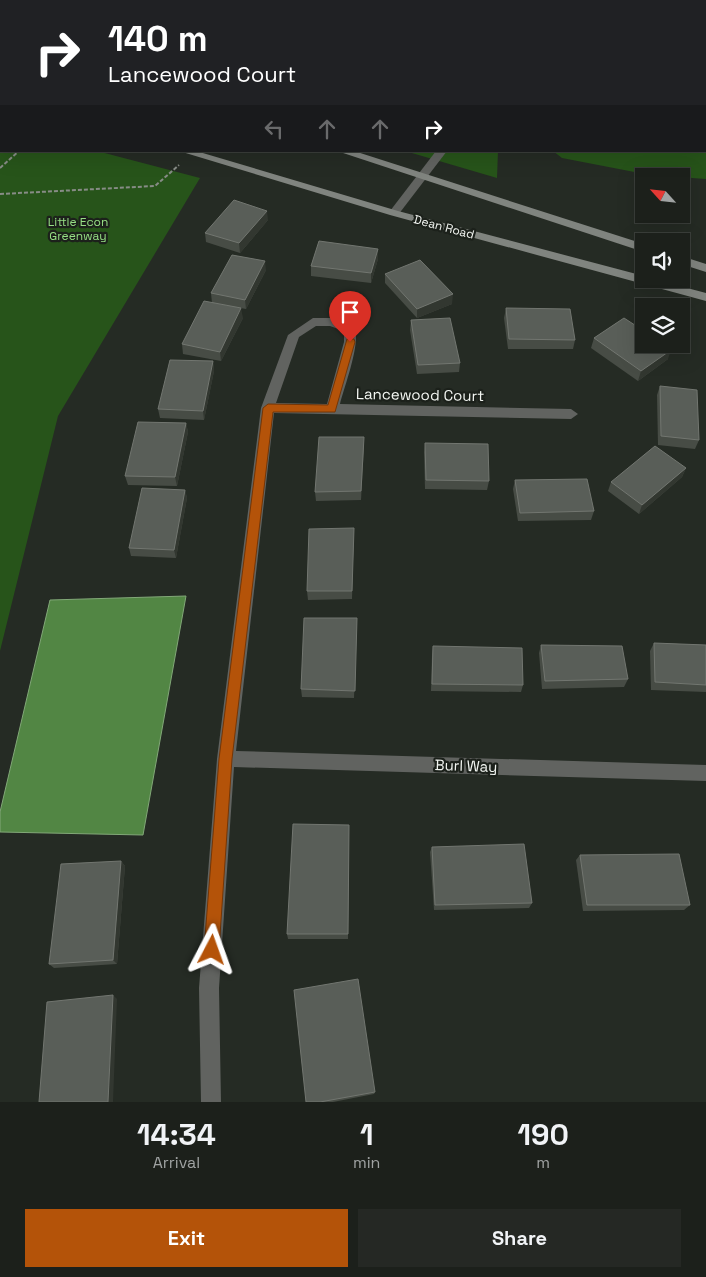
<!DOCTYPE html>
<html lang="en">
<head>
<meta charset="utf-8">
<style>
  body { margin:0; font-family:"Space Grotesk",sans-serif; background:#252824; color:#f1f3f6; height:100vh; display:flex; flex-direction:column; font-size:19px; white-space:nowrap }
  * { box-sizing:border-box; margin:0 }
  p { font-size:16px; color:#a0a3a3 }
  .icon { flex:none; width:28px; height:28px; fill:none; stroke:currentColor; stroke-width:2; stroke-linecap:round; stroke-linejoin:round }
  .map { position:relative; height:1102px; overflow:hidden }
  .side { display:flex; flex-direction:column; background:#1c201b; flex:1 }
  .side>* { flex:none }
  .top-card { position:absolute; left:0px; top:0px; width:706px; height:152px; box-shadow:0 5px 20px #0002,0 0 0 1px #3a3e3a; background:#202124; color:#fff; overflow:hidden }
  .needle { width:32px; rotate:297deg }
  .buttons { position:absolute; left:635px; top:168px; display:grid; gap:10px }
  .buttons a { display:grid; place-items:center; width:55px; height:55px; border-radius:0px; background:#1c201b; box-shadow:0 5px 20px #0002,0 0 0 1px #3a3e3a; font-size:25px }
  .pin { position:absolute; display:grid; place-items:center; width:42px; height:42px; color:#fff; margin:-51px -21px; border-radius:50% 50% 50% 0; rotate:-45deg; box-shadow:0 0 5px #0007 }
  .pin .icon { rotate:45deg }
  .me { position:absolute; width:55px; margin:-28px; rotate:4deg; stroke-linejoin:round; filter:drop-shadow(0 0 4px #0008) }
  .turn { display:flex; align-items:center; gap:18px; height:105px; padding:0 25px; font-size:22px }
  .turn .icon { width:65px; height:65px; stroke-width:2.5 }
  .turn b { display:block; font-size:35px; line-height:42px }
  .lanes { display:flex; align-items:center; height:48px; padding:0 25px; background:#0003; justify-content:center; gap:25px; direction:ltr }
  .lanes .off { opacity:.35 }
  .eta { display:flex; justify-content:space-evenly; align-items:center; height:85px; text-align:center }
  .eta b { font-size:30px; font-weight:600; line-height:35px }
  .cta { display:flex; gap:10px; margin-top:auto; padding:10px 25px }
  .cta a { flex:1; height:58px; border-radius:0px; background:#b45309; color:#fff; font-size:20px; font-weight:600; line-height:58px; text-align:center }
  .cta a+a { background:#252824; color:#f1f3f6 }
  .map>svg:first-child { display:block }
  .green { fill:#27541a }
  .water { fill:#528644; stroke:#82a878 }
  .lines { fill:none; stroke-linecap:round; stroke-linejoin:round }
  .path { stroke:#878c86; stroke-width:2; stroke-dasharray:4 2; stroke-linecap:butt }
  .lane { stroke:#616360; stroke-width:12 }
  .street { fill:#616360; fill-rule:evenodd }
  .secondary { fill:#80847f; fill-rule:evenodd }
  .wall { fill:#474c45 }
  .shaded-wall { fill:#323730 }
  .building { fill:#595e58; stroke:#727670 }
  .route { fill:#b45309; stroke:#753606 }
  .labels { text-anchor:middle; stroke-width:4.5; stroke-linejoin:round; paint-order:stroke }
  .far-park-label { font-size:12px; fill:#96de84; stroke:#1c211b }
  .far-street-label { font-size:12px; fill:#f3f6f2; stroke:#1c211b }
  .street-label { font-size:15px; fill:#f3f6f2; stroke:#1c211b }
</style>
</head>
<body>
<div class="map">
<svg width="706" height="1102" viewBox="0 0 706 1102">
  <rect width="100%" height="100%" fill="#252b24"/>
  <!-- green -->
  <g class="green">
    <path d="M0,0H499L1,1V27Z"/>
    <path d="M538,0H706V179L650,175L562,158L553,151H705V1H537Z"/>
    <path d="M0,126L1,151H97L200,178L58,416L0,651Z"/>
    <path d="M405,151H498L497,178Z"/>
  </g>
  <!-- water -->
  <path class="water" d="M186,596L143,835L0,832V812L50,600Z"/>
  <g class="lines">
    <!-- path -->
    <g class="path">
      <path d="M398,0L403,1"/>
      <path d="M363,1L367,0"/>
      <path d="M0,168L19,151"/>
      <path d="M0,194L155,186L179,165"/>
    </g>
    <!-- lane -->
    <path class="lane" d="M296,1L298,0"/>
    <!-- street -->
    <g class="street">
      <path d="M435,0H446L447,1H436Z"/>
      <path d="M436,151H447L398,215H390V211Z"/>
      <path d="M313,318H331L354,326C362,341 344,387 340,404L571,409L578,414L571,419L274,413L236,751L706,765V781L234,767L219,988L221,1102H201L199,988L217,759L261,408L288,335ZM316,326H330L344,331V342L327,404L276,403L299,337Z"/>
    </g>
    <!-- secondary -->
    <g class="secondary">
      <rect x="0" y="49" width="1" height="6"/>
      <rect x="0" y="92" width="1" height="7"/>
      <path d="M179,151H196L398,211L644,276V279H653L706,293V301L390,215Z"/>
      <path d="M337,151H354L644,244V252Z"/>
      <path d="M681,256L706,264V272L681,264Z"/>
    </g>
  </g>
  <!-- wall -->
  <g class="wall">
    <path d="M268,220L240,253L206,242L205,233Z"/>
    <path d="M378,259L371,283L311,276V266Z"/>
    <path d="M266,270L246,309L212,303L211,293Z"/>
    <path d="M385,274L452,304L417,318L385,283Z"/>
    <path d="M506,308L575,340L573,349H508L504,318Z"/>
    <path d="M243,318L221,361L183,354L182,344Z"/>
    <path d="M411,320L460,363L459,372L417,374L410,330Z"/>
    <path d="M594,338L668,359L638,381L591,348Z"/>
    <path d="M213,361L214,371L204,420L160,418L158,409Z"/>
    <path d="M660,386L699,440L695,449L658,445L657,395Z"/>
    <path d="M186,423L188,432L177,486L128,485L125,476Z"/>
    <path d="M425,443L489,481L487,490L425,489L424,452Z"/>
    <path d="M364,446L361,500L316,501L315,492Z"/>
    <path d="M686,468L682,477L639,514L608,491L611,482Z"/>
    <path d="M515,480L594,511L591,520L518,521L513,489Z"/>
    <path d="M185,490L187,498L176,558L131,556L129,548Z"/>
    <path d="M354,528L352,599L308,600L307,591Z"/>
    <path d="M357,618L354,698L302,697L301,689Z"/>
    <path d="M654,643L706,645V692L651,690L650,651Z"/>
    <path d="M541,645L628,679L624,687L542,689L539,653Z"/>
    <path d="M433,646L523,685L521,692L431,691L432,654Z"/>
    <path d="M349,825L348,939H288L287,934Z"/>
    <path d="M432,847L532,903L529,908L434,910L430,852Z"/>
    <path d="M580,855L690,905L684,910L583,911L576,860Z"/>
    <path d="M121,861L125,866L117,964L54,968L49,964Z"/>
    <path d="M375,1092L374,1094L333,1102H306Z"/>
  </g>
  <!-- shaded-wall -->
  <g class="shaded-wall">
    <path d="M267,211L268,220L240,253L239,243Z"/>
    <path d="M378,249V259L371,283V273Z"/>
    <path d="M265,261L266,270L246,309L245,300Z"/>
    <path d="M453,294L452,304L417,318V309Z"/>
    <path d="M241,308L243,318L221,361L220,352Z"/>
    <path d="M671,350L668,359L638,381L641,371Z"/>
    <path d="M213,361L214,371L204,420L203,411Z"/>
    <path d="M186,423L188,432L177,486L175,477Z"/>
    <path d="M686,468L682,477L639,514L642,505Z"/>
    <path d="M185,490L187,498L176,558L174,550Z"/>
    <path d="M121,861L125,866L117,964L113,960Z"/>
    <path d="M113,995L117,999L113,1102H108Z"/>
  </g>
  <!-- building -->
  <g class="building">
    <path d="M234,200L267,211L239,243L205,233Z"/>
    <path d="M319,241L378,249L371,273L311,266Z"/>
    <path d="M232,255L265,261L245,300L211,293Z"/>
    <path d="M420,260L453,294L417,309L385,274Z"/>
    <path d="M204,301L241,308L220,352L182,344Z"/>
    <path d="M506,308L570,309L575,340L509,339Z"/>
    <path d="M450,318L460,363L418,365L411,320Z"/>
    <path d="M624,318L644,331V344H662L671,350L641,371L594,338Z"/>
    <path d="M170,360L213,361L203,411L158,409Z"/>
    <path d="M660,386L697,390L699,440L661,436Z"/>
    <path d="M138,422L186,423L175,477L125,476Z"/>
    <path d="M319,437H364L361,491L315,492Z"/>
    <path d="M425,443L488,444L489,481L426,480Z"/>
    <path d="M655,446L686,468L642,505L611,482Z"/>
    <path d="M587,479L594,511L520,513L515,480Z"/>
    <path d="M142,488L185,490L174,550L129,548Z"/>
    <path d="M354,528L352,591H307L309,529Z"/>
    <path d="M304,618H357L355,691L301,689Z"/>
    <path d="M654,643L706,645V685L655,682Z"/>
    <path d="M541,645L622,646L628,679L545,681Z"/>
    <path d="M433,646L522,648L523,685L432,684Z"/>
    <path d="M293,824L349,825L348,934H287Z"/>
    <path d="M524,844L532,903L435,905L432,847Z"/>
    <path d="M679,854L690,905H587L580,855Z"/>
    <path d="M121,861L113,960L49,964L61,864Z"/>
    <path d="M358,979L375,1092L320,1102H306L294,990Z"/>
    <path d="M113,995L108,1102H39L47,1002Z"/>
  </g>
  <!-- route -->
  <path class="route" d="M347,339H354L355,342L335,412H273L232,759L219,950L217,955L212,958L206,955L204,950L219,759L263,408L268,404L328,405Z"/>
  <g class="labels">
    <!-- far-park labels -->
    <g class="far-park-label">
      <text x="78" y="226">Little Econ<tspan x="78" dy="14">Greenway</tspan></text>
    </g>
    <!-- far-street labels -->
    <g class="far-street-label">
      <text transform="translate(444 227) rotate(15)" y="4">Dean Road</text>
    </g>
    <!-- street labels -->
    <g class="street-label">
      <text transform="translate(420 395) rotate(1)" y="5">Lancewood Court</text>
      <text transform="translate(466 766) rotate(2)" y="5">Burl Way</text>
    </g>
  </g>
</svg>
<div class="buttons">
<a><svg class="needle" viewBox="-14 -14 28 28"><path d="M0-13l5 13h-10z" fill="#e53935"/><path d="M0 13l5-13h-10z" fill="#a0a3a3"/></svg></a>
<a><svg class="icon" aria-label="sound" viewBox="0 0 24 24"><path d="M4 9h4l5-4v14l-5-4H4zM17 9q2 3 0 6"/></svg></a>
<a><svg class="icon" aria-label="layers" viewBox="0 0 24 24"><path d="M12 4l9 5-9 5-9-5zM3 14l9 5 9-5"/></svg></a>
</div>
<div class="pin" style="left:350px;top:342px;background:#d93025"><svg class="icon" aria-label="arrive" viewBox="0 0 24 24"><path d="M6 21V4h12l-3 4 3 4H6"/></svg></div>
<svg class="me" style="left:212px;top:950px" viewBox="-20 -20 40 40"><path d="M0-17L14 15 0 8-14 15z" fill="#b45309" stroke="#fff" stroke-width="4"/></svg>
<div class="top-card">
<div class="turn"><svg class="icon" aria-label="right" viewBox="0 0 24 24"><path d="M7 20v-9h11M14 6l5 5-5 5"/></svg><div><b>140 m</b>Lancewood Court</div></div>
<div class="lanes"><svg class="icon off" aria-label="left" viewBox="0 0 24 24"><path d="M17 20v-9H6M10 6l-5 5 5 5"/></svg><svg class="icon off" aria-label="ahead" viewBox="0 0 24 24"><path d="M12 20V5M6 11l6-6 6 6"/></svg><svg class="icon off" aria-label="ahead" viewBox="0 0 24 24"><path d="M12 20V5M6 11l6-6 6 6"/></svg><svg class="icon" aria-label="right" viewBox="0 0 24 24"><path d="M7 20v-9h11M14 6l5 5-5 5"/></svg></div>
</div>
</div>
<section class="side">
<div class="eta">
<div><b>14:34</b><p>Arrival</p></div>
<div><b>1</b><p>min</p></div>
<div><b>190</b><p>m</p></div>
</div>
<div class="cta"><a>Exit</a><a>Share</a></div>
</section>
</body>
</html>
